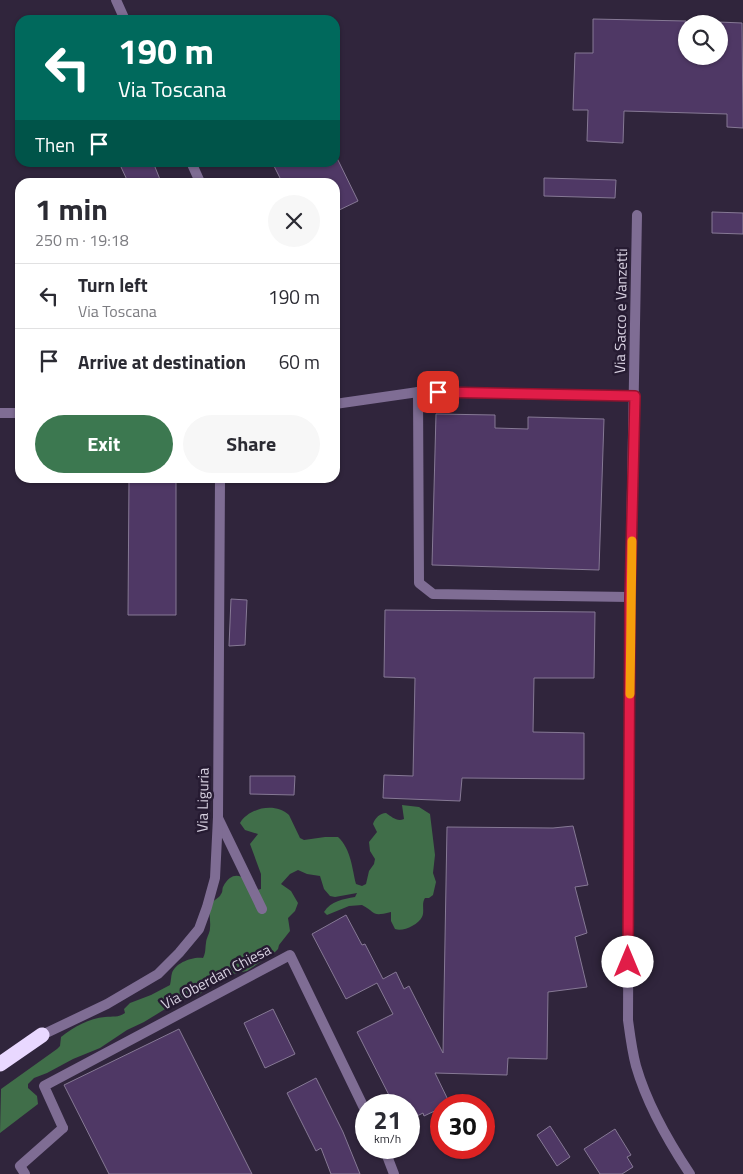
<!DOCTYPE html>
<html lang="en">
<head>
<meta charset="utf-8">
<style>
  body { margin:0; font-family:"Titillium Web",sans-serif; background:#f7f7f7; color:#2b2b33; height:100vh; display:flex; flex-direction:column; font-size:19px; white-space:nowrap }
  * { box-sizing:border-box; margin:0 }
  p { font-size:16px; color:#7c7c81 }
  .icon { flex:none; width:28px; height:28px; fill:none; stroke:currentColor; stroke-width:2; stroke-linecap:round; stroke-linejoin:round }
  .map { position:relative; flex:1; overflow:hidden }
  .details { position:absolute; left:15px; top:178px; width:325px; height:305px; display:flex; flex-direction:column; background:#fff; border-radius:15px; box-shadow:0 1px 4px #0004 }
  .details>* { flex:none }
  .hud { position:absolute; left:15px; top:15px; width:325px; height:152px; border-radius:15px; box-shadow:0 1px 4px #0004; background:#00695c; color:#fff; overflow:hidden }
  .tools { position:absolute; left:678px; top:15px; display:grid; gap:10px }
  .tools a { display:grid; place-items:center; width:50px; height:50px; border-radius:50%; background:#fff; box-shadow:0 1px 4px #0004; font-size:25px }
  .speed { position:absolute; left:355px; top:1094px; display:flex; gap:10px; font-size:25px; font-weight:700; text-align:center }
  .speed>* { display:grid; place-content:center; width:65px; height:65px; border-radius:50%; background:#fff; box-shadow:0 1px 4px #0004; line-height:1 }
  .speed small { font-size:12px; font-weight:400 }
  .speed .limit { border:8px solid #d22; background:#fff; color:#111 }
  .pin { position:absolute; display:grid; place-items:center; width:42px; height:42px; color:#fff; margin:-21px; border-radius:10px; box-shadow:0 2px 8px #0006 }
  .me { position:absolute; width:55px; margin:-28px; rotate:0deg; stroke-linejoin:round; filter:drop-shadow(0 0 4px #0008) }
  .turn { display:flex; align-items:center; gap:18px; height:105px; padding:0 20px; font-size:22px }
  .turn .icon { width:65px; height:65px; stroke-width:2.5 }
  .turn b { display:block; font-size:35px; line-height:42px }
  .then { display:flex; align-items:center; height:48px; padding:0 20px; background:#0003; gap:10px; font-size:19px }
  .round { display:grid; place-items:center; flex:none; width:52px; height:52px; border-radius:26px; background:#f7f7f7 }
  .overview { display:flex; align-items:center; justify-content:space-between; height:85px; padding:0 20px }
  h1 { font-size:30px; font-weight:700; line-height:38px }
  .primary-button { display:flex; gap:10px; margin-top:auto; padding:10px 20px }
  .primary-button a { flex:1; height:58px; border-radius:30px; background:#3c7850; color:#fff; font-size:20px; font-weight:700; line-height:58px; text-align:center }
  .primary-button a+a { background:#f7f7f7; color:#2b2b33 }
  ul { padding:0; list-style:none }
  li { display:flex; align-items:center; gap:15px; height:65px; padding:0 20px; border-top:1px solid #e1e1e2 }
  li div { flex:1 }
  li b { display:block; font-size:19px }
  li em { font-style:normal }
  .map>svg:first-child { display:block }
  .forest { fill:#406e49 }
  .building { fill:#4f3865; stroke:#867995 }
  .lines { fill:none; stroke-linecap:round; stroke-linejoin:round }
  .lane { stroke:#7f6d94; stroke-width:10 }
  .street { stroke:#7f6d94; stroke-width:10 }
  .highway { stroke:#e9d8ff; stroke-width:15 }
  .route-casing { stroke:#92132f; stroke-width:12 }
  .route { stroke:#e11d48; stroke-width:9 }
  .slow { stroke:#f59e0b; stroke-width:9 }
  .labels { text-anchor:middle; stroke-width:5; stroke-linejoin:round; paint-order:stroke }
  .street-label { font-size:15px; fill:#d7d0e0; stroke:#261b32 }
</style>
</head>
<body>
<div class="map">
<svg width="743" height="1174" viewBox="0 0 743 1174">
  <rect width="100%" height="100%" fill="#30253c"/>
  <!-- forest -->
  <path class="forest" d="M402,805L419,807L430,814L435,855L433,873L436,882L433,895L429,898H425C421,904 425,911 422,917C418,925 403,932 395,929L391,921V912C371,917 377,913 362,905L349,906L327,915L324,912C331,901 343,899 355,897L357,893L335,897L330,896L324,889L320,876L307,874L298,870L290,874L281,884L291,891L298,903L295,911L288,918L290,931L279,945L278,949L275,952L247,971L232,974L219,979L197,996L192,995L175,1003L144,1022L127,1030L100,1048L73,1059L47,1073L34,1078L28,1084V1088L37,1096L38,1104L0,1133L1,1089L57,1049L60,1046L61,1037C74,1027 89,1018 105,1017C113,1016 118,1018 125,1013L124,1009L130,1003L151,995L170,985C171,981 171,976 172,973C175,963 193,956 203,958C206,952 205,949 206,943C206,938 210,933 210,928C211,920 208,913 211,905C213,899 219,899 221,894C223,892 222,889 223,887C234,866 247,879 257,890L261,889V874L250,844L258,834L245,830L240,823C249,808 275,802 289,815L300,838L304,840L325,837H338C351,849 352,868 356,884L362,886L366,884L369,871L374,864L375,859L370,851L369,842L377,832L373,824C375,818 380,813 386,813C392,817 397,822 404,819Z"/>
  <!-- building -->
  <g class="building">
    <path d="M593,19L686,21V56H719V22L742,23L743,128L727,127V114L624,111L623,143L587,141L588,110H573L575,53H593Z"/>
    <path d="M335,154L358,201L335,212V182H282L272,162H335Z"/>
    <path d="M132,162H153L161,182H128L121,167Z"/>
    <path d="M544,178L616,180L615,198L544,196Z"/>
    <path d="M712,212L743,213V234L712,233Z"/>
    <path d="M436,414L495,415V428L528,429V417L604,419L599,570L432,565Z"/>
    <path d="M129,478H176V615H128Z"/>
    <path d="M231,599L247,600L245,645L229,646Z"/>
    <path d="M385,610L595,612L594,678H534L533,732L584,733V779L462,778L460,801L383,798L384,775L413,776L415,678L384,677Z"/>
    <path d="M250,776H295L294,795L250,794Z"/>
    <path d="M573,826L588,885L575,887L587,933L575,937L587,987L548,992L547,1059L508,1058L507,1075L435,1073L450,1104L441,1105V1108L424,1116L423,1113L409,1120V1105H394L357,1032L393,1014L377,983L346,999L312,934L346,915L362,945L365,944L383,979L396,972L404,989L409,986L443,1053L447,827L553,828Z"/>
    <path d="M273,1009L295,1054L265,1068L244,1023Z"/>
    <path d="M179,1029L252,1174H109L64,1085Z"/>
    <path d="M316,1078L343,1132L360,1174H331L321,1148L316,1151L287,1093Z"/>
    <path d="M550,1126L570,1157L557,1166L537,1135Z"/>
    <path d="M615,1129L631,1155L627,1157L633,1167L622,1174H600L584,1149Z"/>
  </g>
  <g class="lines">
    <!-- lane -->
    <path class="lane" d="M25,1174L20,1166L63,1128"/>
    <!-- street -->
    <g class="street">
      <path d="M116,0L125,20"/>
      <path d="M191,162L200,182"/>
      <path d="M637,215L630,597L628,1020C630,1035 632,1051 636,1066C647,1104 668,1141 690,1174"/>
      <path d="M418,392L419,583L433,594L630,597"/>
      <path d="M335,404L418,392L635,396"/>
      <path d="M0,413H20"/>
      <path d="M218,818L262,909"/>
      <path d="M42,1035L107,1004L158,974L179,953L199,929L207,907L215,878L218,817L220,478"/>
      <path d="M63,1128L44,1086L290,955L366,1112"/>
      <path d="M384,1148L394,1174"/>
    </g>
    <!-- highway -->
    <path class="highway" d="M0,1064L42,1035"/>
  </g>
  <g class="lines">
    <defs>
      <path id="route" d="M438,392L635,396L630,598L628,962"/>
    </defs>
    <!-- route casing -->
    <use href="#route" class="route-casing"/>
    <!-- route -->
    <use href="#route" class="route"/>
    <!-- slow -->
    <path class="slow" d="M630,694L632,541"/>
  </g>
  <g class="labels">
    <!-- street labels -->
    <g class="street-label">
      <text transform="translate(621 311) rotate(-89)" y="5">Via Sacco e Vanzetti</text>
      <text transform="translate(203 800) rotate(-89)" y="5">Via Liguria</text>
      <text transform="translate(216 977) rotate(-28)" y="5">Via Oberdan Chiesa</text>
    </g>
  </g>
</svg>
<div class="tools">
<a><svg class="icon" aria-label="search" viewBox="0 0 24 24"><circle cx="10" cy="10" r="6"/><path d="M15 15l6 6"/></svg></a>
</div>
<div class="speed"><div>21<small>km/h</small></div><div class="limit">30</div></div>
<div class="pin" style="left:438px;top:392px;background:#d93025"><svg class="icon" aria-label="arrive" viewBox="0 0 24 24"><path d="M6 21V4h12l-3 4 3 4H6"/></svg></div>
<svg class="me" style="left:628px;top:962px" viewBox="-20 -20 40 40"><circle r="19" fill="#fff"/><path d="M0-13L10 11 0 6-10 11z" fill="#e11d48"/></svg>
<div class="hud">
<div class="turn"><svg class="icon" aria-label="left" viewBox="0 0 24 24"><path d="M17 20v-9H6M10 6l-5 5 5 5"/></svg><div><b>190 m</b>Via Toscana</div></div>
<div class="then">Then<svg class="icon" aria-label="arrive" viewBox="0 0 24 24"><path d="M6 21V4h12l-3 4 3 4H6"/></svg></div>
</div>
<section class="details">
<div class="overview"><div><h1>1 min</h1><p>250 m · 19:18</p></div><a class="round"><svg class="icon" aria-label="close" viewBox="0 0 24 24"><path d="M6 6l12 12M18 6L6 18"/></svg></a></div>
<ul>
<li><svg class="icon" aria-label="left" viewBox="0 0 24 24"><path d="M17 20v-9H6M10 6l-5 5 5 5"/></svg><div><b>Turn left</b><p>Via Toscana</p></div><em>190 m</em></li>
<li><svg class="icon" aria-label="arrive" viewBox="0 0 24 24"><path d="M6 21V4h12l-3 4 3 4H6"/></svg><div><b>Arrive at destination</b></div><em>60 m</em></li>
</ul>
<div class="primary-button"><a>Exit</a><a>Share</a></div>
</section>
</div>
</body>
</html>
